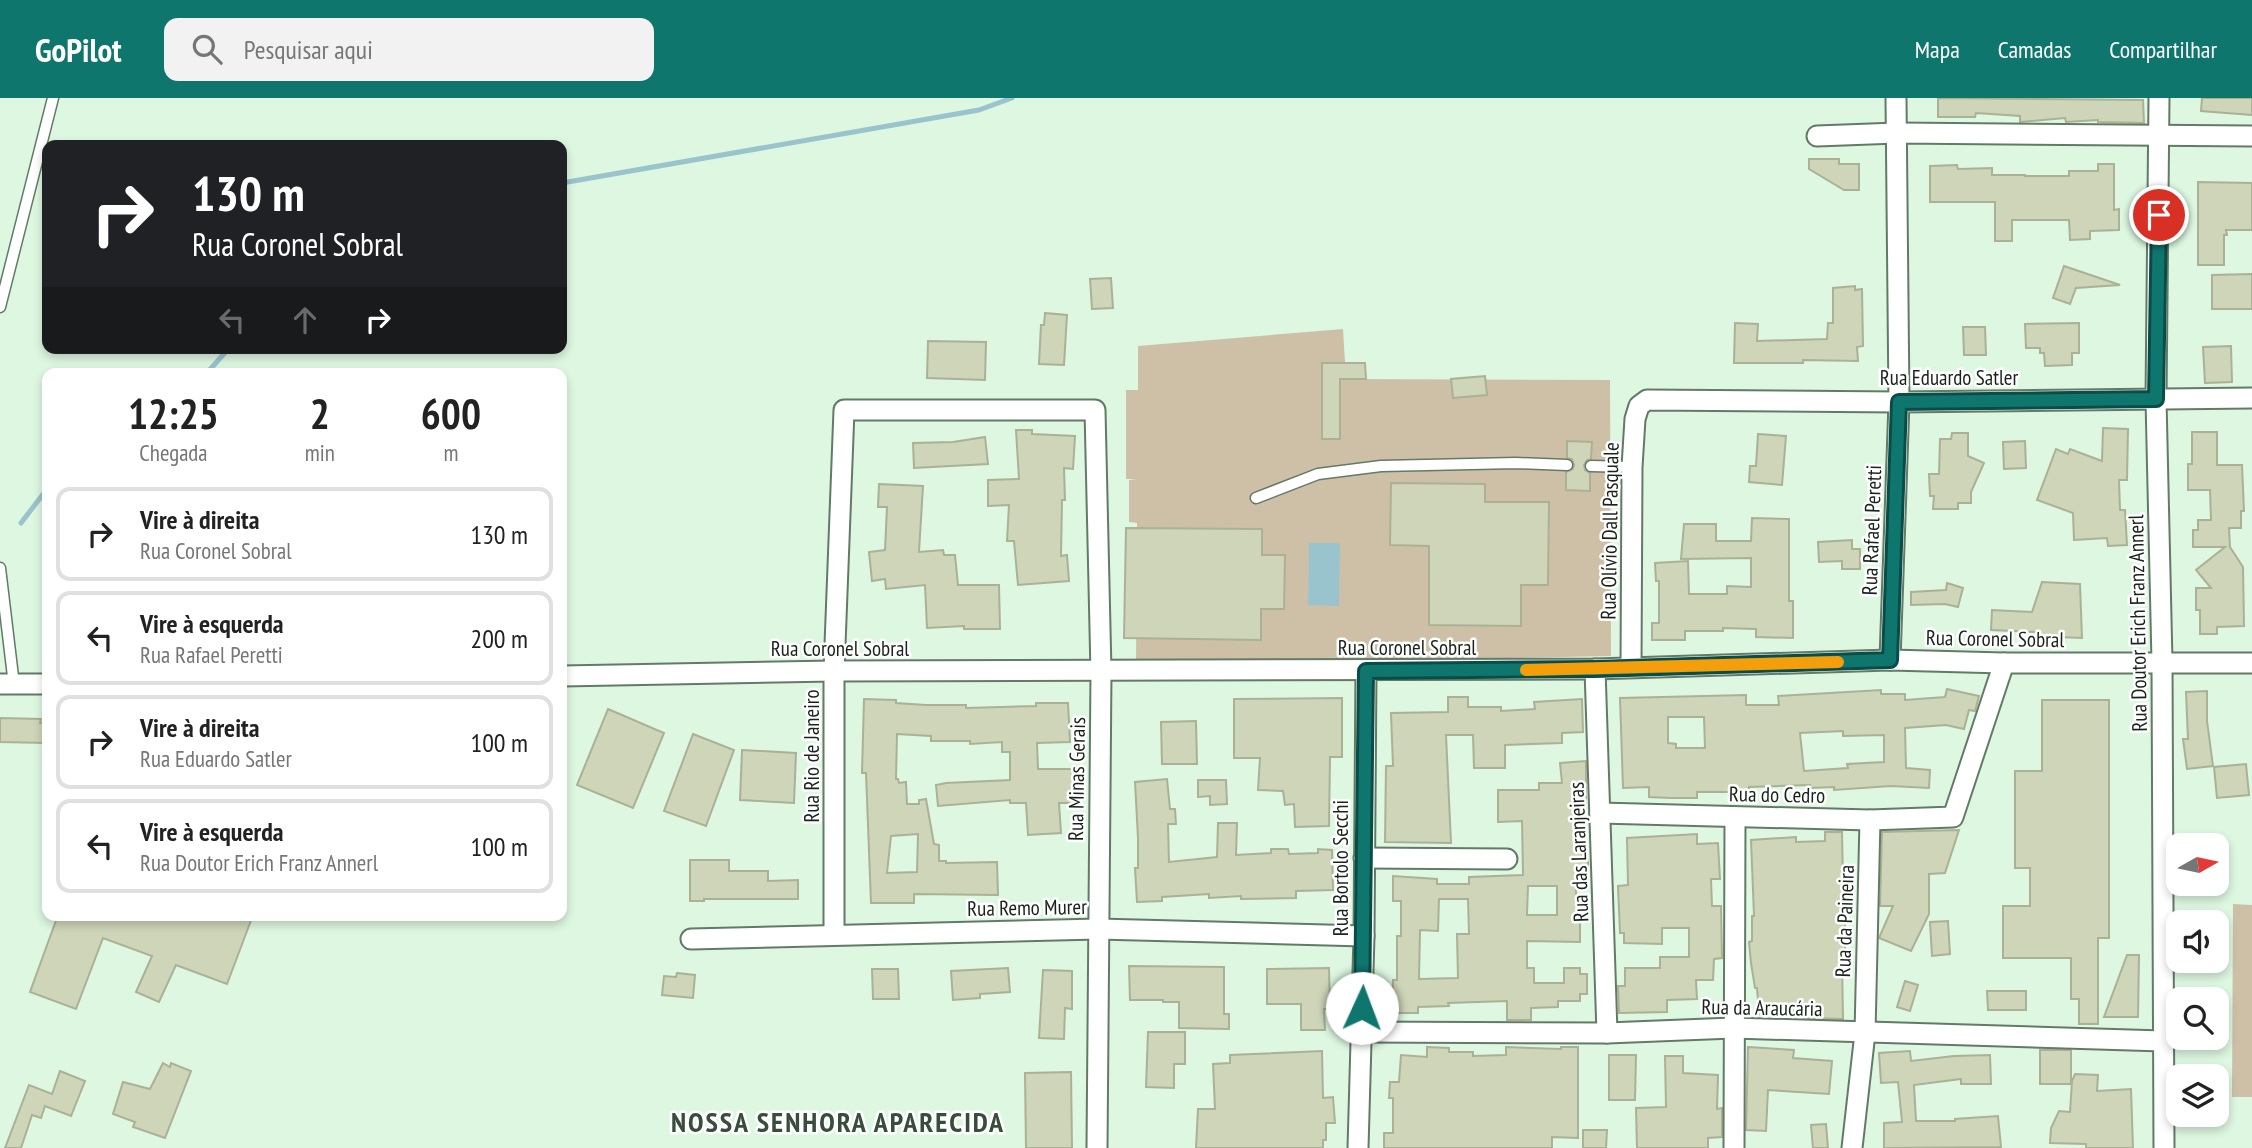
<!DOCTYPE html>
<html lang="pt">
<head>
<meta charset="utf-8">
<style>
  body { margin:0; font-family:"PT Sans Narrow",sans-serif; background:#f2f2f2; color:#222; height:100vh; display:flex; flex-direction:column; font-size:26px; white-space:nowrap }
  * { box-sizing:border-box; margin:0 }
  p { font-size:23px; color:#767676 }
  .icon { flex:none; width:38px; height:38px; fill:none; stroke:currentColor; stroke-width:2; stroke-linecap:round; stroke-linejoin:round }
  .map { position:relative; flex:1; overflow:hidden }
  .side { position:absolute; left:42px; top:270px; width:525px; height:553px; display:flex; flex-direction:column; background:#fff; border-radius:14px; box-shadow:0 4px 10px #0003 }
  .side>* { flex:none }
  .guide { position:absolute; left:42px; top:42px; width:525px; height:214px; border-radius:14px; box-shadow:0 4px 10px #0003; background:#202124; color:#fff; overflow:hidden }
  .needle { width:46px; rotate:81deg }
  .controls { position:absolute; left:2166px; top:735px; display:grid; gap:14px }
  .controls a { display:grid; place-items:center; width:63px; height:63px; border-radius:14px; background:#fff; box-shadow:0 4px 10px #0003; font-size:35px }
  .pin { position:absolute; display:grid; place-items:center; width:60px; height:60px; color:#fff; margin:-30px; border:4px solid #fff; border-radius:50%; box-shadow:0 2px 7px #0007 }
  .me { position:absolute; width:77px; margin:-38px; rotate:2deg; stroke-linejoin:round; filter:drop-shadow(0 0 5px #0008) }
  .turn { display:flex; align-items:center; gap:24px; height:147px; padding:0 35px; font-size:32px }
  .turn .icon { width:91px; height:91px; stroke-width:2.5 }
  .turn b { display:block; font-size:49px; line-height:60px }
  .lanes { display:flex; align-items:center; height:66px; padding:0 35px; background:#0003; justify-content:center; gap:35px; direction:ltr }
  .lanes .off { opacity:.35 }
  .eta { display:flex; justify-content:space-evenly; align-items:center; height:119px; text-align:center }
  .eta b { font-size:42px; font-weight:700; line-height:49px }
  ul { padding:0; list-style:none }
  li { display:flex; align-items:center; gap:21px; height:94px; margin:0 14px 10px; padding:0 21px; border:4px solid #e0e0e0; border-radius:14px }
  li div { flex:1 }
  li b { display:block; font-size:26px }
  li em { font-style:normal }
  header { display:flex; align-items:center; gap:42px; box-sizing:border-box; height:98px; padding:0 35px; background:#0f766e; color:#fff }
  header strong { font-size:33px }
  nav { display:flex; gap:38px; margin-inline-start:auto; font-size:24px }
  .search { width:490px; height:63px; background:#f2f2f2; display:flex; align-items:center; gap:18px; box-sizing:border-box; padding:0 24px; border-radius:14px; color:#767676; font-size:26px }
  .map>svg:first-child { display:block }
  .green { fill:#cdc0a7 }
  .water { fill:#99c3cd }
  .lines { fill:none; stroke-linecap:round; stroke-linejoin:round }
  .stream { stroke:#99c3cd; stroke-width:5 }
  .building { fill:#ced5b8; stroke:#abb195; stroke-width:2; fill-rule:evenodd }
  .service-casing { stroke:#637a67; stroke-width:13 }
  .minor-casing { stroke:#637a67; stroke-width:23 }
  .service { stroke:#fff; stroke-width:10 }
  .minor { stroke:#fff; stroke-width:19 }
  .route-casing { stroke:#0a4d48; stroke-width:18 }
  .route { stroke:#0f766e; stroke-width:12 }
  .slow { stroke:#f59e0b; stroke-width:12 }
  .labels { text-anchor:middle; stroke-width:5; stroke-linejoin:round; paint-order:stroke }
  .street-label { font-size:21px; fill:#19231b; stroke:#fff }
  .district-label { font-size:28px; font-weight:bold; letter-spacing:2px; fill:#384d3c; stroke:#fff }
</style>
</head>
<body>
<header>
<strong>GoPilot</strong>
<div class="search"><svg class="icon" aria-label="search" viewBox="0 0 24 24"><circle cx="10" cy="10" r="6"/><path d="M15 15l6 6"/></svg>Pesquisar aqui</div>
<nav><a>Mapa</a><a>Camadas</a><a>Compartilhar</a></nav>
</header>
<div class="map">
<svg width="2252" height="1050" viewBox="0 0 2252 1050">
  <rect width="100%" height="100%" fill="#ddf7e1"/>
  <!-- green -->
  <g class="green">
    <path d="M1343,231L1346,281L1610,282L1611,558L1274,565L1136,563L1137,425L1129,424V382L1137,381H1126V292H1138V248Z"/>
    <path d="M2233,806L2252,807V999H2232Z"/>
  </g>
  <!-- water -->
  <path class="water" d="M1309,445H1340L1339,508L1308,507Z"/>
  <g class="lines">
    <!-- stream -->
    <g class="stream">
      <path d="M562,85L979,12L1012,0"/>
      <path d="M207,275L229,250"/>
      <path d="M21,425L47,391"/>
    </g>
  </g>
  <!-- building -->
  <g class="building">
    <path d="M1938,0L2143,2L2144,25L2098,24V22L2066,24L2065,20L2020,24V18L1976,15L1975,19H1938Z"/>
    <path d="M2202,0H2252V17L2201,13Z"/>
    <path d="M1809,61H1839V66H1859V92H1844L1809,71Z"/>
    <path d="M2098,66H2114V112L2119,111V132L2090,133V141L2070,142L2069,122H2012V143H1995V104H1930V68L1957,67L1958,71L1992,70V77H2025V78H2069V73H2098Z"/>
    <path d="M2198,84L2252,85V132H2226L2227,137H2224V167H2198Z"/>
    <path d="M2064,168L2120,187L2076,190L2070,206L2053,200Z"/>
    <path d="M2252,176V211H2212V177Z"/>
    <path d="M1111,180L1113,210L1092,211L1090,181Z"/>
    <path d="M1855,188V192L1862,191L1863,248L1857,249L1858,263L1803,262V265H1734L1735,225L1758,226L1757,243L1827,241L1828,225H1833V190Z"/>
    <path d="M1045,215L1067,217L1064,267L1039,266L1041,227H1044Z"/>
    <path d="M2079,225V255H2072V267L2045,268L2044,255H2040V250H2026L2025,226Z"/>
    <path d="M1963,229H1985L1986,257H1964Z"/>
    <path d="M928,243L986,244L985,282L927,280Z"/>
    <path d="M2231,248L2232,284L2205,285L2203,249Z"/>
    <path d="M1322,265H1365L1366,281H1340V341H1322Z"/>
    <path d="M1485,278L1487,297L1453,300L1451,281Z"/>
    <path d="M2103,330L2128,331L2127,382H2119L2120,412H2125L2127,447L2108,448L2107,440L2074,442L2073,415L2037,402L2056,351L2068,356L2070,351L2102,363Z"/>
    <path d="M1016,332H1032V336L1075,338L1073,371L1064,370L1065,402H1062L1061,458L1067,457L1069,483L1018,487L1014,443H1007L1009,407L988,408V382L1019,381Z"/>
    <path d="M2192,334H2217V367H2242L2244,413H2241V430H2229L2230,449L2243,469L2244,528L2217,529V536H2200V512H2196V490H2211L2196,472L2225,449H2193V432H2198V422H2211L2210,392H2188V366H2192Z"/>
    <path d="M1952,335H1968V358L1984,365L1971,394V405H1958V411H1933L1934,398H1930L1929,376H1939L1940,341H1951Z"/>
    <path d="M1758,336L1786,338L1782,387L1749,384L1750,368H1756Z"/>
    <path d="M985,339L988,366L914,370L913,345L953,344Z"/>
    <path d="M1567,343L1592,344L1591,361L1587,362L1584,367L1585,372L1590,375V393L1566,392V374L1573,371L1574,367L1572,361L1567,360Z"/>
    <path d="M2025,343L2026,370L2004,371L2003,344Z"/>
    <path d="M1391,385L1485,386V404H1549L1548,487H1521V528L1429,527V448L1390,447Z"/>
    <path d="M879,386L923,388L919,454L943,452L944,457H955L958,487H999L1000,531H964V528L927,530L925,487L886,491L885,481L872,483L869,454L885,452L887,409H878Z"/>
    <path d="M1752,420L1789,421V503H1793V540L1756,539V531L1723,530V533H1685V542H1652V525H1659V483H1656L1655,465L1688,463L1689,496H1727V488L1751,489V460L1681,461L1684,426H1716V443H1751Z"/>
    <path d="M1126,430L1262,431V457H1285L1284,511H1261V542L1124,540Z"/>
    <path d="M1852,442V451H1860V471H1842V463L1819,464L1818,444Z"/>
    <path d="M2042,484L2080,486L2082,540L2036,538V534L1991,532L1992,512L2032,514Z"/>
    <path d="M1947,485L1963,490L1958,509L1945,506L1911,507V494L1946,492Z"/>
    <path d="M1947,591L1979,598L1975,613L1969,612L1964,631L1946,627L1905,630L1906,670L1930,672L1929,690L1891,688L1834,692V689L1810,690V687L1749,689V694H1697V700H1670L1649,699V689L1623,690L1620,600L1746,597V607H1779L1778,598L1881,592V596H1905V602L1945,599ZM1668,619H1704L1705,650H1676V646L1668,645ZM1843,633V638L1884,637V664L1847,666L1848,670L1804,673L1800,635Z"/>
    <path d="M2207,593V623L2213,668L2187,671L2183,641H2188L2186,594Z"/>
    <path d="M1448,599H1468V609H1501V613L1535,611L1534,604L1582,601L1583,634L1562,635V645L1505,647V670H1474L1473,637H1446L1451,745L1385,744L1386,668H1393L1391,615L1448,614Z"/>
    <path d="M1342,600V659H1330L1329,728L1295,729L1294,706L1285,707L1283,693L1258,692L1260,660H1234V601Z"/>
    <path d="M864,601L896,602V605L926,607H966V610L1036,608V605H1068L1070,644L1037,645L1038,671H1073V705H1059L1061,735L1028,737L1026,705H1010V702L938,708L936,687L946,685L1010,682V654H1002V644L970,646V643H931V638L897,636L896,681H898L899,685L906,684L907,706H919V702L926,701L934,746L939,747V763H946V765L997,764L998,797L914,796V805H871L866,675H862ZM918,736L917,774L887,775L891,738Z"/>
    <path d="M2042,602H2109V840H2098V926H2079V901H2071V860H2003V808H2030V770H2015V673H2042Z"/>
    <path d="M608,611L664,635L633,710L577,687Z"/>
    <path d="M0,620L41,621L40,625H47V645L0,644Z"/>
    <path d="M1196,623L1197,666H1162L1161,624Z"/>
    <path d="M693,636L734,652L706,728L664,713Z"/>
    <path d="M742,652L796,655L794,705L740,702Z"/>
    <path d="M1586,663V710H1582V761H1588V788H1576V817L1580,818V844L1527,843V870H1534V885H1564V870H1580V876H1587V896H1580V903H1558V909L1531,910V922H1507V903L1448,905L1449,908L1418,909V915H1392L1393,882H1397V838H1401V803H1393V778L1437,781V786H1469V779L1523,777L1522,723L1498,724V692H1539V685H1562L1560,665ZM1528,788H1557V817H1527ZM1439,801H1468L1469,836H1457L1458,880L1419,881L1420,832L1438,833Z"/>
    <path d="M2246,666L2249,697L2217,700L2214,669Z"/>
    <path d="M1167,681L1170,711H1175L1176,726H1168L1169,764L1217,759L1218,725H1237L1236,757L1271,755V751H1288L1289,756L1318,755V751L1332,752L1333,792L1296,793V800L1241,801V798L1209,800V796L1162,799V803L1137,804L1135,770H1138V740L1135,684Z"/>
    <path d="M1198,682H1226L1227,706L1210,707V698L1198,699Z"/>
    <path d="M1959,732L1945,775L1929,776V816L1911,853L1879,840L1893,808H1880L1882,734Z"/>
    <path d="M1825,734H1842L1843,787H1849V812L1845,813V864H1842L1843,921L1803,920V914L1759,916L1757,890H1755L1751,865L1749,844L1752,843V818H1754L1751,742L1796,739V744L1825,743Z"/>
    <path d="M1697,736V746L1718,745L1720,781H1711L1712,808H1721L1722,860L1714,861L1713,882H1696L1697,901L1667,902V914L1619,915L1618,888H1625V870H1660V859H1689V830H1662V846L1624,845V835H1620L1618,788L1628,787L1627,740Z"/>
    <path d="M690,762H729V773H768V783L798,782V801H704V803H690Z"/>
    <path d="M58,817H253L227,886L176,867L159,904L136,894L152,858L103,840L76,911L30,894Z"/>
    <path d="M1948,823L1950,856L1932,858L1930,824Z"/>
    <path d="M2127,857H2139L2138,919H2104Z"/>
    <path d="M1129,868L1224,869V916H1229V931L1179,930V904H1163V902H1130Z"/>
    <path d="M1008,870L1010,894L980,896V900L953,902L951,873Z"/>
    <path d="M1329,870L1330,911H1324L1325,932H1301V906H1267V871Z"/>
    <path d="M872,871H898L899,901H873Z"/>
    <path d="M1043,872L1072,873V911L1065,910L1064,941L1039,940Z"/>
    <path d="M677,875L695,877L693,900L662,897L664,878L676,879Z"/>
    <path d="M1905,883L1918,887L1910,913L1897,909Z"/>
    <path d="M1987,893H2026V912H1988Z"/>
    <path d="M1148,934H1185V966H1174V990L1146,989Z"/>
    <path d="M1427,949L1449,950V954H1473V958L1506,957V949L1561,951V949H1578V1040L1552,1039V1050H1384V1035H1393V1000H1389L1390,984H1399L1401,957L1427,959Z"/>
    <path d="M1748,949L1794,952L1793,960L1832,963L1829,996L1768,992L1766,1033L1746,1032Z"/>
    <rect x="2040" y="952" width="31" height="34"/>
    <path d="M1322,953L1323,1000L1333,999L1335,1025H1326V1042H1323V1050H1196L1198,1011H1215L1213,966L1230,965V957Z"/>
    <path d="M1910,953L1911,963L1954,958L1990,957L1991,986H1961V981L1914,987L1916,1023H1955V1021L1998,1018L2001,1049L1884,1050V1025L1902,1024L1898,984L1881,985L1879,955Z"/>
    <path d="M1609,957H1636L1635,1002H1609Z"/>
    <path d="M1665,958H1683V975L1718,977L1717,1011L1722,1010V1039L1708,1040V1050H1637L1636,1010L1666,1009Z"/>
    <path d="M163,965L170,969L171,965L191,973L165,1040L133,1029L135,1024L113,1016L123,984L150,991Z"/>
    <path d="M60,973L85,983L71,1018L45,1008L41,1020L32,1017L21,1050H5L29,987L52,996Z"/>
    <path d="M1071,974L1072,1050H1026L1025,975Z"/>
    <path d="M2075,976L2098,977L2097,993L2131,991L2133,1050H2086V1046L2050,1045L2051,1030L2059,1013L2070,1014L2072,983Z"/>
    <path d="M1826,1026L1828,1050H1813L1811,1027Z"/>
    <path d="M1583,1032H1607L1606,1050H1583Z"/>
  </g>
  <g class="lines">
    <defs>
      <g id="service">
        <path d="M0,209L53,0"/>
        <path d="M1591,368L1632,369"/>
        <path d="M1256,400L1318,376L1381,368L1516,365L1567,367"/>
        <path d="M0,470L14,587"/>
      </g>
      <g id="minor">
        <path d="M2159,0L2156,301L2162,564L2164,1050"/>
        <path d="M1817,38L1897,35L2252,38"/>
        <path d="M1890,562L1899,304L1896,0"/>
        <path d="M1631,569L1632,369L1635,321L1639,308L1647,302L1899,304L2252,300"/>
        <path d="M1595,571L1607,935"/>
        <path d="M562,578L834,573L1595,571L1890,562L2004,565H2252"/>
        <path d="M0,586H47"/>
        <path d="M1600,715L1870,722L1953,719L2004,565"/>
        <path d="M1364,760L1507,761"/>
        <path d="M834,836V573L844,312H1095L1101,574L1097,1050"/>
        <path d="M691,841L1098,831L1364,838"/>
        <path d="M1361,934L1607,935L1733,930L2163,943"/>
        <path d="M1358,1050L1364,838L1366,573"/>
        <path d="M1734,1050L1735,720"/>
        <path d="M1852,1050L1865,935L1870,722"/>
      </g>
    </defs>
    <!-- service casing -->
    <use href="#service" class="service-casing"/>
    <!-- minor casing -->
    <use href="#minor" class="minor-casing"/>
    <!-- service -->
    <use href="#service" class="service"/>
    <!-- minor -->
    <use href="#minor" class="minor"/>
  </g>
  <g class="lines">
    <defs>
      <path id="route" d="M1362,910L1366,573L1595,571L1890,562L1899,304L2156,301L2159,117"/>
    </defs>
    <!-- route casing -->
    <use href="#route" class="route-casing"/>
    <!-- route -->
    <use href="#route" class="route"/>
    <!-- slow -->
    <path class="slow" d="M1526,572L1838,564"/>
  </g>
  <g class="labels">
    <!-- street labels -->
    <g class="street-label">
      <text x="1949" y="287">Rua Eduardo Satler</text>
      <text transform="translate(1872 432) rotate(-88)" y="7">Rua Rafael Peretti</text>
      <text transform="translate(1610 433) rotate(-89)" y="7">Rua Olívio Dall Pasquale</text>
      <text transform="translate(2138 525) rotate(-91)" y="7">Rua Doutor Erich Franz Annerl</text>
      <text transform="translate(1995 541) rotate(1)" y="7">Rua Coronel Sobral</text>
      <text x="1407" y="557">Rua Coronel Sobral</text>
      <text x="840" y="558">Rua Coronel Sobral</text>
      <text transform="translate(812 658) rotate(-90)" y="7">Rua Rio de Janeiro</text>
      <text transform="translate(1077 681) rotate(-89)" y="7">Rua Minas Gerais</text>
      <text transform="translate(1777 697) rotate(1)" y="7">Rua do Cedro</text>
      <text transform="translate(1579 754) rotate(-92)" y="7">Rua das Laranjeiras</text>
      <text transform="translate(1341 770) rotate(-90)" y="7">Rua Bortolo Secchi</text>
      <text transform="translate(1027 810) rotate(-1)" y="7">Rua Remo Murer</text>
      <text transform="translate(1845 823) rotate(-88)" y="7">Rua da Paineira</text>
      <text transform="translate(1762 910) rotate(1)" y="7">Rua da Araucária</text>
    </g>
    <!-- district labels -->
    <g class="district-label">
      <text x="838" y="1034">NOSSA SENHORA APARECIDA</text>
    </g>
  </g>
</svg>
<div class="controls">
<a><svg class="needle" viewBox="-14 -14 28 28"><path d="M0-13l5 13h-10z" fill="#e53935"/><path d="M0 13l5-13h-10z" fill="#767676"/></svg></a>
<a><svg class="icon" aria-label="sound" viewBox="0 0 24 24"><path d="M4 9h4l5-4v14l-5-4H4zM17 9q2 3 0 6"/></svg></a>
<a><svg class="icon" aria-label="search" viewBox="0 0 24 24"><circle cx="10" cy="10" r="6"/><path d="M15 15l6 6"/></svg></a>
<a><svg class="icon" aria-label="layers" viewBox="0 0 24 24"><path d="M12 4l9 5-9 5-9-5zM3 14l9 5 9-5"/></svg></a>
</div>
<div class="pin" style="left:2159px;top:117px;background:#d93025"><svg class="icon" aria-label="arrive" viewBox="0 0 24 24"><path d="M6 21V4h12l-3 4 3 4H6"/></svg></div>
<svg class="me" style="left:1362px;top:910px" viewBox="-20 -20 40 40"><circle r="19" fill="#fff"/><path d="M0-13L10 11 0 6-10 11z" fill="#0f766e"/></svg>
<div class="guide">
<div class="turn"><svg class="icon" aria-label="right" viewBox="0 0 24 24"><path d="M7 20v-9h11M14 6l5 5-5 5"/></svg><div><b>130 m</b>Rua Coronel Sobral</div></div>
<div class="lanes"><svg class="icon off" aria-label="left" viewBox="0 0 24 24"><path d="M17 20v-9H6M10 6l-5 5 5 5"/></svg><svg class="icon off" aria-label="ahead" viewBox="0 0 24 24"><path d="M12 20V5M6 11l6-6 6 6"/></svg><svg class="icon" aria-label="right" viewBox="0 0 24 24"><path d="M7 20v-9h11M14 6l5 5-5 5"/></svg></div>
</div>
<section class="side">
<div class="eta">
<div><b>12:25</b><p>Chegada</p></div>
<div><b>2</b><p>min</p></div>
<div><b>600</b><p>m</p></div>
</div>
<ul>
<li><svg class="icon" aria-label="right" viewBox="0 0 24 24"><path d="M7 20v-9h11M14 6l5 5-5 5"/></svg><div><b>Vire à direita</b><p>Rua Coronel Sobral</p></div><em>130 m</em></li>
<li><svg class="icon" aria-label="left" viewBox="0 0 24 24"><path d="M17 20v-9H6M10 6l-5 5 5 5"/></svg><div><b>Vire à esquerda</b><p>Rua Rafael Peretti</p></div><em>200 m</em></li>
<li><svg class="icon" aria-label="right" viewBox="0 0 24 24"><path d="M7 20v-9h11M14 6l5 5-5 5"/></svg><div><b>Vire à direita</b><p>Rua Eduardo Satler</p></div><em>100 m</em></li>
<li><svg class="icon" aria-label="left" viewBox="0 0 24 24"><path d="M17 20v-9H6M10 6l-5 5 5 5"/></svg><div><b>Vire à esquerda</b><p>Rua Doutor Erich Franz Annerl</p></div><em>100 m</em></li>
</ul>
</section>
</div>
</body>
</html>
